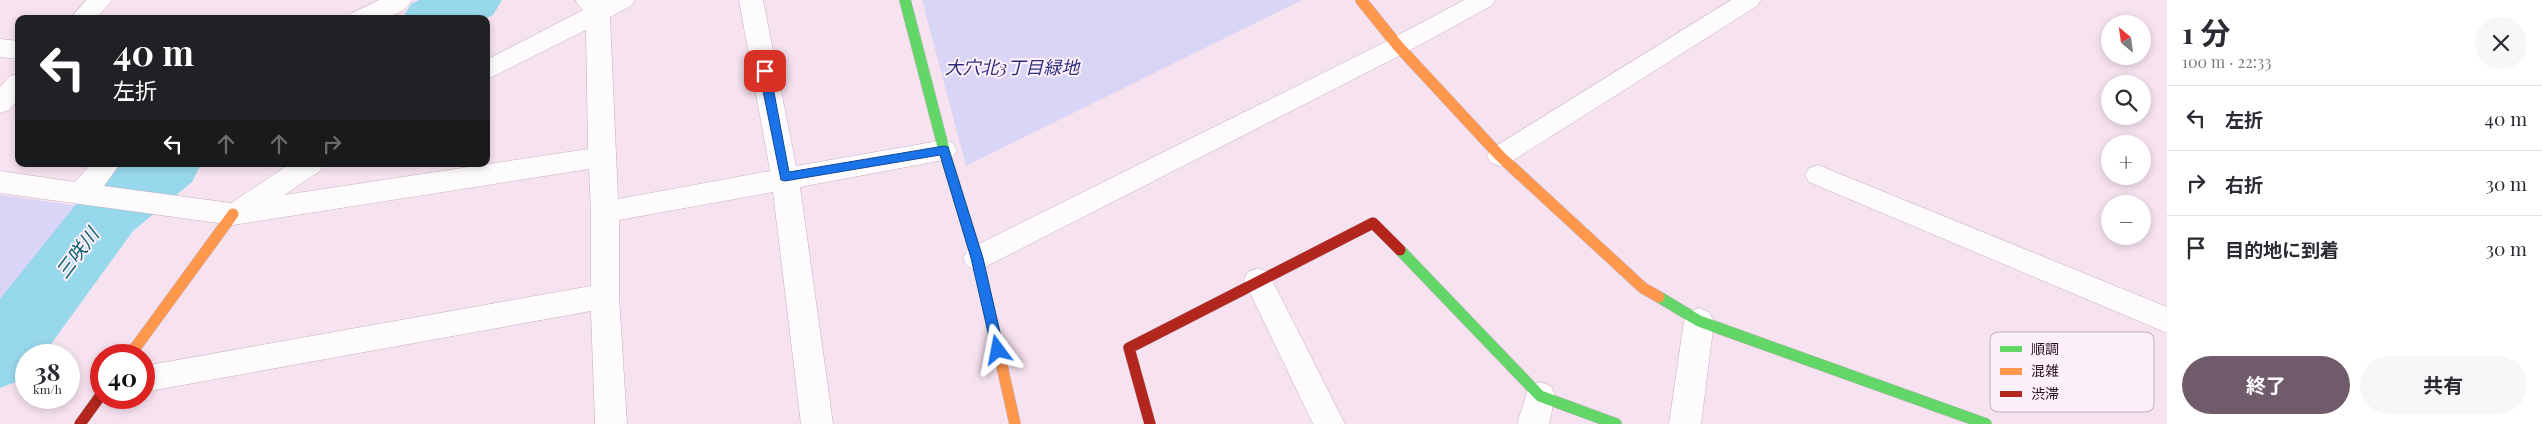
<!DOCTYPE html>
<html lang="ja">
<head>
<meta charset="utf-8">
<style>
  body { margin:0; font-family:"Playfair Display","Noto Sans JP",serif; background:#f7f7f7; color:#2b2b33; height:100vh; display:flex; flex-direction:column; font-size:19px; white-space:nowrap }
  * { box-sizing:border-box; margin:0 }
  p { font-size:16px; color:#7c7c81 }
  .icon { flex:none; width:28px; height:28px; fill:none; stroke:currentColor; stroke-width:2; stroke-linecap:round; stroke-linejoin:round }
  .map { position:relative; flex:1; overflow:hidden }
  .details { display:flex; flex-direction:column; background:#fff; width:375px }
  .details>* { flex:none }
  .top-card { position:absolute; left:15px; top:15px; width:475px; height:152px; border-radius:10px; box-shadow:0 2px 8px #0003; background:#202124; color:#fff; overflow:hidden }
  .needle { width:32px; rotate:331deg }
  .controls { position:absolute; left:2101px; top:15px; display:grid; gap:10px }
  .controls a { display:grid; place-items:center; width:50px; height:50px; border-radius:50%; background:#fff; box-shadow:0 2px 8px #0003; font-size:25px }
  .speed { position:absolute; left:15px; top:344px; display:flex; gap:10px; font-size:25px; font-weight:700; text-align:center }
  .speed>* { display:grid; place-content:center; width:65px; height:65px; border-radius:50%; background:#fff; box-shadow:0 2px 8px #0003; line-height:1 }
  .speed small { font-size:12px; font-weight:400 }
  .speed .limit { border:8px solid #d22; background:#fff; color:#111 }
  .pin { position:absolute; display:grid; place-items:center; width:42px; height:42px; color:#fff; margin:-21px; border-radius:10px; box-shadow:0 2px 8px #0006 }
  .me { position:absolute; width:55px; margin:-28px; rotate:347deg; stroke-linejoin:round; filter:drop-shadow(0 0 4px #0008) }
  .turn { display:flex; align-items:center; gap:18px; height:105px; padding:0 15px; font-size:22px }
  .turn .icon { width:65px; height:65px; stroke-width:2.5 }
  .turn b { display:block; font-size:35px; line-height:42px }
  .lanes { display:flex; align-items:center; height:48px; padding:0 15px; background:#0003; justify-content:center; gap:25px; direction:ltr }
  .lanes .off { opacity:.35 }
  .round { display:grid; place-items:center; flex:none; width:52px; height:52px; border-radius:26px; background:#f7f7f7 }
  .overview { display:flex; align-items:center; justify-content:space-between; height:85px; padding:0 15px }
  h1 { font-size:30px; font-weight:700; line-height:38px }
  .action { display:flex; gap:10px; margin-top:auto; padding:10px 15px }
  .action a { flex:1; height:58px; border-radius:30px; background:#705b6a; color:#fff; font-size:20px; font-weight:700; line-height:58px; text-align:center }
  .action a+a { background:#f7f7f7; color:#2b2b33 }
  ul { padding:0; list-style:none }
  li { display:flex; align-items:center; gap:15px; height:65px; padding:0 15px; border-top:1px solid #e1e1e2 }
  li div { flex:1 }
  li b { display:block; font-size:19px }
  li em { font-style:normal }
  main { display:flex; flex:1; min-height:0 }
  .map>svg:first-child { display:block }
  .green { fill:#d9d5f6 }
  .lines { fill:none; stroke-linecap:round; stroke-linejoin:round }
  .river { fill:#98d8ed; fill-rule:evenodd }
  .street-casing { stroke:#c3b0be; stroke-width:1 }
  .fast-casing { stroke:#c3b0be; stroke-width:12 }
  .slow-casing { stroke:#c3b0be; stroke-width:12 }
  .jam-casing { stroke:#c3b0be; stroke-width:12 }
  .street { fill:#fefbfd; fill-rule:evenodd }
  .fast { stroke:#63d668; stroke-width:11 }
  .slow { stroke:#ff974d; stroke-width:11 }
  .jam { stroke:#b3261e; stroke-width:11 }
  .route { fill:#1a73e8; stroke:#114b97 }
  .labels { text-anchor:middle; stroke-width:4; stroke-linejoin:round; paint-order:stroke }
  .park-label { font-size:18px; font-style:italic; fill:#2e307e; stroke:#fdf0f9 }
  .water-label { font-size:19px; font-style:italic; fill:#085f70; stroke:#fdf0f9 }
  .key { fill:#fdf0f9; stroke:#bdadb8; stroke-width:1 }
  .key-label { font-size:14px; fill:#271222 }
</style>
</head>
<body>
<main>
<div class="map">
<svg width="2167" height="424" viewBox="0 0 2167 424">
  <rect width="100%" height="100%" fill="#f7e2f0"/>
  <!-- green -->
  <g class="green">
    <path d="M922,0H1302L966,166Z"/>
    <path d="M0,195L102,209L0,331Z"/>
  </g>
  <g class="lines">
    <!-- river -->
    <g class="river">
      <path d="M419,0H502L493,15L485,19H402L411,4Z"/>
      <path d="M121,164H201L192,182L133,231L43,355H26V378L0,388V299L85,193Z"/>
    </g>
    <defs>
      <g id="street">
        <path d="M86,0H112L96,19H70Z"/>
        <path d="M379,0H412C400,21 370,19 349,19L352,13Z"/>
        <path d="M575,0H635L631,6L610,17L618,199L770,171L739,0H763L796,166L944,140L953,143L957,150L953,157L944,160L800,187L833,424H801L773,192L619,220V296L627,424H595L591,311L144,392V366L591,286V212L589,169L233,225L0,193V171L75,182L91,164H120L104,186L231,203L290,164H324L320,171L284,195L588,149L586,30L486,80V60L583,10Z"/>
        <path d="M1464,0H1495L1491,6L1407,52L987,266L977,270L967,266L963,258L967,250L1389,40Z"/>
        <path d="M1731,0H1761L1757,6L1509,163L1500,166L1491,163L1487,156L1491,149Z"/>
        <path d="M0,39L19,41V59L0,57Z"/>
        <path d="M19,74V99L9,110L0,113V87L10,76Z"/>
        <path d="M1818,165L2167,307V333L1809,182L1805,175L1809,168Z"/>
        <path d="M1258,268L1268,272L1345,424H1313L1244,280L1248,272Z"/>
        <path d="M1699,308L1709,312L1714,321L1701,424H1669L1684,321L1689,312Z"/>
        <path d="M1540,382L1551,386L1555,396L1549,424H1517L1529,386Z"/>
      </g>
      <g id="fast">
        <path d="M905,0L944,150L977,258L993,326"/>
        <path d="M1400,250L1540,396L1616,424"/>
        <path d="M1659,297L1699,321L1986,424"/>
      </g>
      <g id="slow">
        <path d="M1361,0L1398,46L1500,156L1643,288L1659,297"/>
        <path d="M993,326L1015,424"/>
        <path d="M130,355L233,214"/>
      </g>
      <g id="jam">
        <path d="M80,424L101,395"/>
        <path d="M1150,424L1129,348L1373,223L1400,250"/>
      </g>
    </defs>
    <!-- street casing -->
    <use href="#street" class="street-casing"/>
    <!-- fast casing -->
    <use href="#fast" class="fast-casing"/>
    <!-- slow casing -->
    <use href="#slow" class="slow-casing"/>
    <!-- jam casing -->
    <use href="#jam" class="jam-casing"/>
    <!-- street -->
    <use href="#street" class="street"/>
    <!-- fast -->
    <use href="#fast" class="fast"/>
    <!-- slow -->
    <use href="#slow" class="slow"/>
    <!-- jam -->
    <use href="#jam" class="jam"/>
  </g>
  <!-- route -->
  <path class="route" d="M765,67L770,71L789,172L944,146L948,147L983,258L1004,350L1002,354H994L992,350L971,258L940,155L785,181L781,180L759,71Z"/>
  <g class="labels">
    <!-- park labels -->
    <g class="park-label">
      <text x="1012" y="74">大穴北3丁目緑地</text>
    </g>
    <!-- water labels -->
    <g class="water-label">
      <text transform="translate(77 253) rotate(-53)" y="7">三咲川</text>
    </g>
  </g>
  <!-- legend -->
  <rect x="1990" y="332" width="164" height="80" rx="8" class="key"/>
  <rect x="2000" y="346" width="22" height="6" fill="#63d668"/>
  <rect x="2000" y="368" width="22" height="7" fill="#ff974d"/>
  <rect x="2000" y="391" width="22" height="6" fill="#b3261e"/>
  <g class="key-label">
    <text x="2031" y="354">順調</text>
    <text x="2031" y="376">混雑</text>
    <text x="2031" y="399">渋滞</text>
  </g>
</svg>
<div class="controls">
<a><svg class="needle" viewBox="-14 -14 28 28"><path d="M0-13l5 13h-10z" fill="#e53935"/><path d="M0 13l5-13h-10z" fill="#7c7c81"/></svg></a>
<a><svg class="icon" aria-label="search" viewBox="0 0 24 24"><circle cx="10" cy="10" r="6"/><path d="M15 15l6 6"/></svg></a>
<a>+</a>
<a>−</a>
</div>
<div class="speed"><div>38<small>km/h</small></div><div class="limit">40</div></div>
<div class="pin" style="left:765px;top:71px;background:#d93025"><svg class="icon" aria-label="arrive" viewBox="0 0 24 24"><path d="M6 21V4h12l-3 4 3 4H6"/></svg></div>
<svg class="me" style="left:998px;top:350px" viewBox="-20 -20 40 40"><path d="M0-17L14 15 0 8-14 15z" fill="#1a73e8" stroke="#fff" stroke-width="4"/></svg>
<div class="top-card">
<div class="turn"><svg class="icon" aria-label="left" viewBox="0 0 24 24"><path d="M17 20v-9H6M10 6l-5 5 5 5"/></svg><div><b>40 m</b>左折</div></div>
<div class="lanes"><svg class="icon" aria-label="left" viewBox="0 0 24 24"><path d="M17 20v-9H6M10 6l-5 5 5 5"/></svg><svg class="icon off" aria-label="ahead" viewBox="0 0 24 24"><path d="M12 20V5M6 11l6-6 6 6"/></svg><svg class="icon off" aria-label="ahead" viewBox="0 0 24 24"><path d="M12 20V5M6 11l6-6 6 6"/></svg><svg class="icon off" aria-label="right" viewBox="0 0 24 24"><path d="M7 20v-9h11M14 6l5 5-5 5"/></svg></div>
</div>
</div>
<section class="details">
<div class="overview"><div><h1>1 分</h1><p>100 m · 22:33</p></div><a class="round"><svg class="icon" aria-label="close" viewBox="0 0 24 24"><path d="M6 6l12 12M18 6L6 18"/></svg></a></div>
<ul>
<li><svg class="icon" aria-label="left" viewBox="0 0 24 24"><path d="M17 20v-9H6M10 6l-5 5 5 5"/></svg><div><b>左折</b></div><em>40 m</em></li>
<li><svg class="icon" aria-label="right" viewBox="0 0 24 24"><path d="M7 20v-9h11M14 6l5 5-5 5"/></svg><div><b>右折</b></div><em>30 m</em></li>
<li><svg class="icon" aria-label="arrive" viewBox="0 0 24 24"><path d="M6 21V4h12l-3 4 3 4H6"/></svg><div><b>目的地に到着</b></div><em>30 m</em></li>
</ul>
<div class="action"><a>終了</a><a>共有</a></div>
</section>
</main>
</body>
</html>
